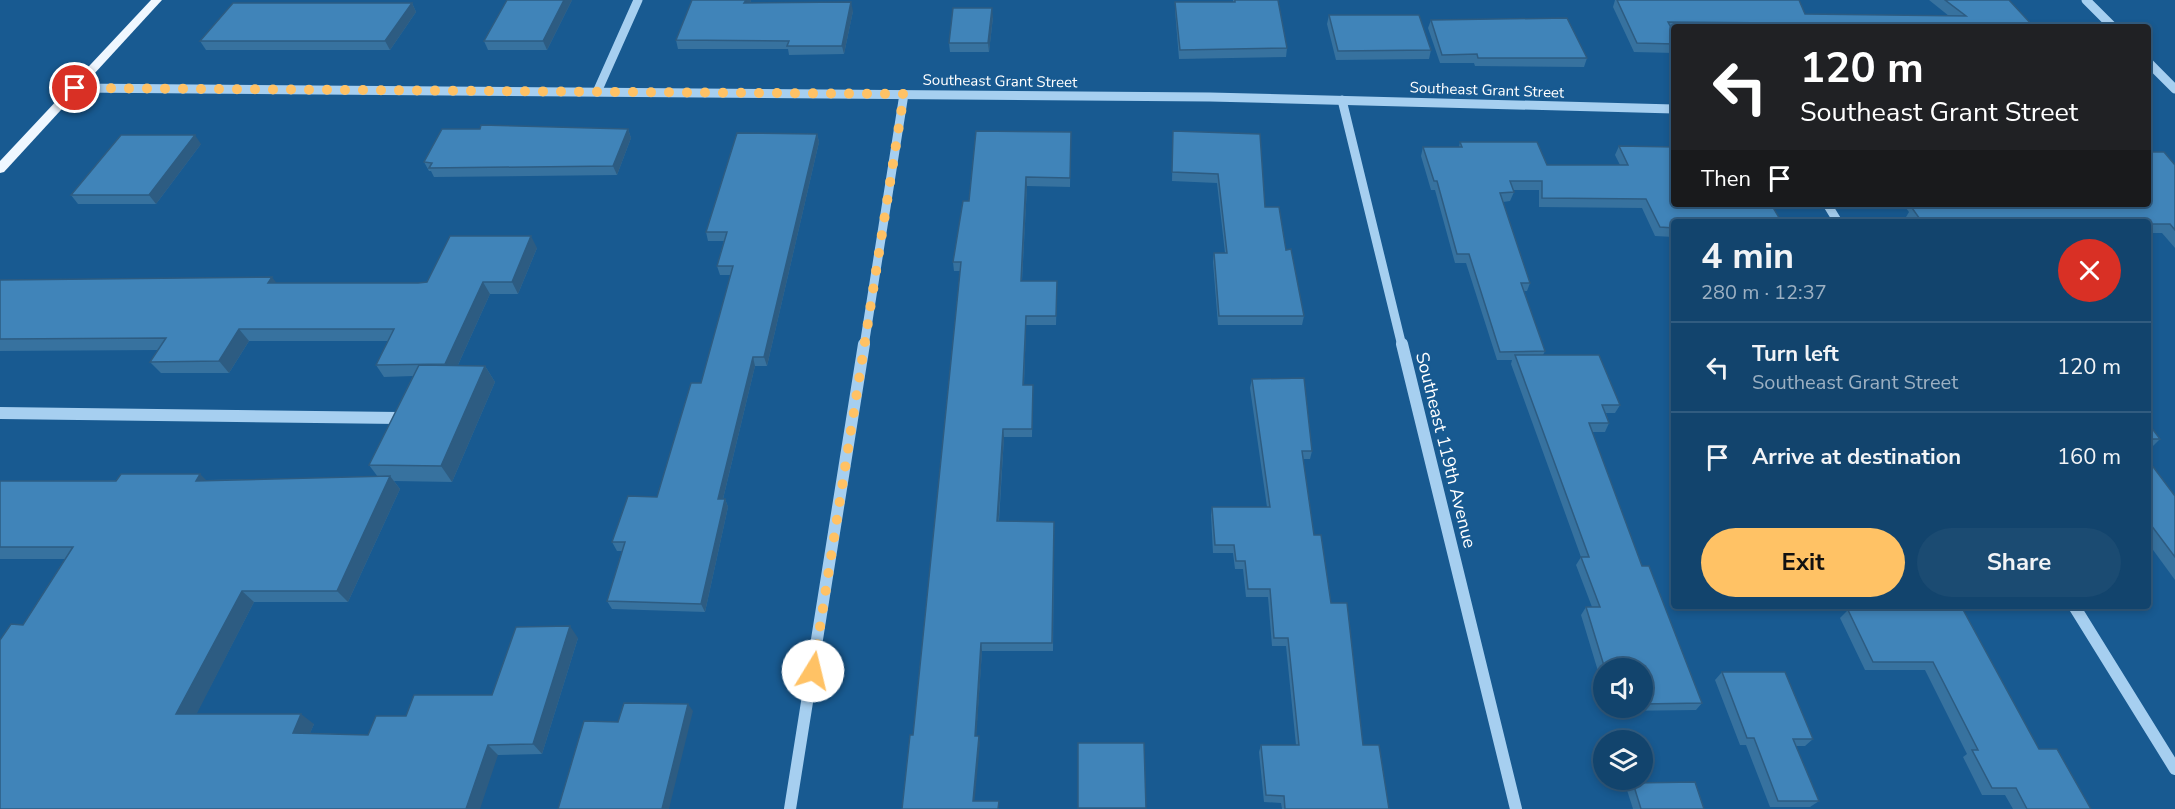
<!DOCTYPE html>
<html lang="en">
<head>
<meta charset="utf-8">
<style>
  body { margin:0; font-family:"Nunito Sans",sans-serif; background:#1b4b72; color:#f1f3f6; height:100vh; display:flex; flex-direction:column; font-size:22px; white-space:nowrap }
  * { box-sizing:border-box; margin:0 }
  p { font-size:20px; color:#9cb0c2 }
  .icon { flex:none; width:33px; height:33px; fill:none; stroke:currentColor; stroke-width:2; stroke-linecap:round; stroke-linejoin:round }
  .map { position:relative; flex:1; overflow:hidden }
  .side { position:absolute; left:1671px; top:219px; width:480px; height:390px; display:flex; flex-direction:column; background:#12446d; border-radius:6px; box-shadow:0 3px 9px #0003,0 0 0 2px #315c80 }
  .side>* { flex:none }
  .guide { position:absolute; left:1671px; top:24px; width:480px; height:183px; border-radius:6px; box-shadow:0 3px 9px #0003,0 0 0 2px #315c80; background:#202124; color:#fff; overflow:hidden }
  .fabs { position:absolute; left:1593px; top:658px; display:grid; gap:12px }
  .fabs a { display:grid; place-items:center; width:60px; height:60px; border-radius:50%; background:#12446d; box-shadow:0 3px 9px #0003,0 0 0 2px #315c80; font-size:30px }
  .pin { position:absolute; display:grid; place-items:center; width:51px; height:51px; color:#fff; margin:-26px; border:3px solid #fff; border-radius:50%; box-shadow:0 2px 6px #0007 }
  .me { position:absolute; width:66px; margin:-33px; rotate:9deg; stroke-linejoin:round; filter:drop-shadow(0 0 4px #0008) }
  .turn { display:flex; align-items:center; gap:21px; height:126px; padding:0 30px; font-size:27px }
  .turn .icon { width:78px; height:78px; stroke-width:2.5 }
  .turn b { display:block; font-size:42px; line-height:51px }
  .then { display:flex; align-items:center; height:57px; padding:0 30px; background:#0003; gap:12px; font-size:22px }
  .round { display:grid; place-items:center; flex:none; width:63px; height:63px; border-radius:32px; background:#1b4b72 }
  .summary { display:flex; align-items:center; justify-content:space-between; height:102px; padding:0 30px }
  h1 { font-size:36px; font-weight:700; line-height:45px }
  .cta { display:flex; gap:12px; margin-top:auto; padding:12px 30px }
  .cta a { flex:1; height:69px; border-radius:36px; background:#ffc265; color:#111; font-size:24px; font-weight:700; line-height:69px; text-align:center }
  .cta a+a { background:#1b4b72; color:#f1f3f6 }
  ul { padding:0; list-style:none }
  li { display:flex; align-items:center; gap:18px; height:90px; padding:0 30px; border-top:2px solid #315c80 }
  li div { flex:1 }
  li b { display:block; font-size:22px }
  li em { font-style:normal }
  .map>svg:first-child { display:block }
  .lines { fill:none; stroke-linecap:round; stroke-linejoin:round }
  .minor-far1 { stroke:#a6cff0; stroke-width:9 }
  .minor { stroke:#a6cff0; stroke-width:12 }
  .major { fill:#eff7ff; fill-rule:evenodd }
  .wall { fill:#37729f }
  .shaded-wall { fill:#2d5c82 }
  .building { fill:#4084b9; stroke:#2d5c82; stroke-width:1.5 }
  .route { stroke:#ffc265; stroke-width:10; stroke-dasharray:0 18 }
  .labels { text-anchor:middle; stroke-width:4.5; stroke-linejoin:round; paint-order:stroke }
  .far-street-label { font-size:15px; fill:#fff; stroke:#185a91 }
  .street-label { font-size:18px; fill:#fff; stroke:#185a91 }
</style>
</head>
<body>
<div class="map">
<svg width="2175" height="809" viewBox="0 0 2175 809">
  <rect width="100%" height="100%" fill="#185a91"/>
  <g class="lines">
    <!-- minor-far1 -->
    <g class="minor-far1">
      <path d="M2086,0L2113,27"/>
      <path d="M2148,62L2175,89"/>
      <path d="M75,88L1210,97L1674,109"/>
      <path d="M597,92L638,0"/>
      <path d="M1342,100L1402,346"/>
      <path d="M1827,204L1838,222"/>
      <path d="M864,346L904,94"/>
    </g>
    <!-- minor -->
    <g class="minor">
      <path d="M1402,344L1516,809"/>
      <path d="M0,413L399,418"/>
      <path d="M2074,606L2175,769"/>
      <path d="M790,809L864,344"/>
    </g>
    <!-- major -->
    <path class="major" d="M151,0H162L4,172L0,173V161Z"/>
  </g>
  <!-- wall -->
  <g class="wall">
    <path d="M572,0L547,50H488L484,41Z"/>
    <path d="M692,0H751L750,3L853,11L844,54L789,55L788,49H678L676,40Z"/>
    <path d="M1233,0H1278L1287,48L1286,57L1179,59L1175,10V2H1233Z"/>
    <path d="M1615,0H1799L1805,14L1949,16L1929,0H2009L2034,27H1674V31H1673L1674,33V53L1634,52L1613,7Z"/>
    <path d="M412,3L416,12L390,50H206L200,41Z"/>
    <path d="M1329,15L1431,50L1429,59L1336,60L1327,24Z"/>
    <path d="M993,17L989,52H950L949,43Z"/>
    <path d="M1431,20L1587,58L1584,67L1475,66L1474,63H1440L1428,28Z"/>
    <path d="M628,129L631,138L617,175L434,177L431,171H429L424,162Z"/>
    <path d="M1173,131L1265,207L1286,250L1304,316L1302,325H1218L1213,262L1214,253H1225L1217,183L1172,181Z"/>
    <path d="M1071,132L1070,187L1027,186L1022,281L1057,290L1056,325H1026L1024,385H1033L1032,437H1004L999,521L1054,530L1053,651H982L976,736L980,743L902,809L913,735L960,271H954L953,262L969,201Z"/>
    <path d="M817,134L819,142L767,366H755L723,499H725L728,507L705,612L612,609L607,601L622,551H617L612,542L657,497L701,383L731,275H720L717,266L724,241H708L706,232Z"/>
    <path d="M1460,142L1547,165H1620L1615,155L1619,146L1781,221L1780,222H1674V237L1655,236L1642,208L1539,207V190H1513L1514,192L1510,201L1503,202L1530,283L1527,291H1524L1545,351L1543,355L1620,405L1615,413H1606L1609,423L1605,432H1592L1642,566L1702,703L1696,710L1619,711L1618,708H1642V669H1604V681H1601L1581,615L1586,607H1592L1576,565L1581,557L1511,364L1512,360H1497L1466,263H1455L1435,190H1431L1421,156L1423,147H1459Z"/>
    <path d="M201,144L156,204H78L71,195Z"/>
    <path d="M2152,152L2175,165V248L2162,233H2148V222H1909L1906,217L1909,212L1903,204H2148Z"/>
    <path d="M537,248L518,294H490L458,365L485,366L495,382L452,482L394,481L400,489L348,602H254L196,714L314,724L310,733L368,735L406,716L492,695L578,638L542,754L498,755L0,809L23,625L66,559H0V481L206,480L378,477L369,465L413,376L384,377L376,365L388,341H249L229,373H161L150,362L158,350L0,351V280L277,283H418L427,282Z"/>
    <path d="M1252,379L1312,451L1310,459H1303L1314,535L1331,603L1363,745L1389,809H1282L1281,803L1264,802L1259,752L1261,745H1296L1286,646H1272L1268,597H1246L1243,569H1235L1233,553H1213L1211,515L1212,507H1267L1250,388Z"/>
    <path d="M2148,423L2160,439L2151,448H2148Z"/>
    <path d="M2148,460L2175,496V580L2148,543Z"/>
    <path d="M1882,606H1961L2039,749L2091,809H2013L2005,795H1982L1963,757L1967,754L1925,670H1865L1840,618L1848,610H1884Z"/>
    <path d="M1722,672L1813,739L1805,746H1796L1819,801L1810,807H1770L1746,745H1740L1715,680Z"/>
    <path d="M1633,783L1704,809H1633L1627,790Z"/>
  </g>
  <!-- shaded-wall -->
  <g class="shaded-wall">
    <path d="M564,0H572L547,50L543,41Z"/>
    <path d="M746,0H751L747,12L744,3Z"/>
    <path d="M851,2L853,11L844,54L842,46Z"/>
    <path d="M412,3L416,12L390,50L385,41Z"/>
    <path d="M992,8L993,17L989,52L988,43Z"/>
    <path d="M628,129L631,138L617,175L613,166Z"/>
    <path d="M817,134L819,142L767,366L764,357Z"/>
    <path d="M195,135L201,144L156,204L149,195Z"/>
    <path d="M1026,177L1027,186L1021,290V281Z"/>
    <path d="M531,236L537,248L518,294L512,282Z"/>
    <path d="M272,277L281,289L268,283Z"/>
    <path d="M483,282L490,294L453,376L445,364Z"/>
    <path d="M1026,316V325L1023,394V385Z"/>
    <path d="M239,329L249,341L229,373L219,361Z"/>
    <path d="M753,357L755,366L721,507L718,499Z"/>
    <path d="M485,366L495,382L452,482L441,466Z"/>
    <path d="M1003,429L1004,437L998,529L997,521Z"/>
    <path d="M200,474L212,486L196,481Z"/>
    <path d="M390,476L400,489L348,602L337,591Z"/>
    <path d="M725,499L728,507L705,612L701,604Z"/>
    <path d="M242,591L254,602L191,725L176,714Z"/>
    <path d="M570,626L578,638L542,754L533,744Z"/>
    <path d="M981,643L982,651L976,743L975,736Z"/>
    <path d="M688,704L693,711L669,809H662Z"/>
    <path d="M301,714L314,724L306,743L293,733Z"/>
    <path d="M979,736L980,743L974,807L973,801Z"/>
    <path d="M488,745L498,755L480,809H466Z"/>
  </g>
  <!-- building -->
  <g class="building">
    <path d="M507,0H564L543,41H484Z"/>
    <path d="M692,0H746L744,3L851,2L842,46H787L789,41L676,40Z"/>
    <path d="M1235,0H1278L1287,48L1180,50L1175,2H1235Z"/>
    <path d="M1617,0H1799L1805,14L1966,16L1945,0H2009L2034,27H1791L1788,23L1668,22L1674,33V44L1637,43Z"/>
    <path d="M233,3H412L385,41H200Z"/>
    <path d="M953,8H992L988,43H949Z"/>
    <path d="M1329,15H1419L1431,50L1338,51Z"/>
    <path d="M1567,18L1587,58H1478L1477,54L1442,55L1431,20Z"/>
    <path d="M481,125L628,129L613,166L429,168L432,163L424,162L442,129H480Z"/>
    <path d="M976,131L1071,132L1070,178L1026,177L1021,281H1057L1056,316H1026L1023,385H1033L1032,429H1003L997,521L1054,522L1052,643H981L975,736H979L973,801H999L998,809H902L910,735H913L961,262H953L963,201H969Z"/>
    <path d="M1173,131L1260,134L1265,207H1279L1286,250L1291,249L1304,316H1219L1214,253H1227L1218,174L1172,172Z"/>
    <path d="M737,133L817,134L764,357H753L718,499H725L701,604L607,601L625,542H612L628,496L657,497L691,383H701L733,266H717L727,232H706Z"/>
    <path d="M121,135H195L149,195H71Z"/>
    <path d="M1460,142H1537L1547,165H1628L1619,146L1674,147V204H1771L1781,221L1674,222V228L1660,227L1646,199L1542,198V181H1510L1514,192L1500,193L1530,283H1521L1545,351L1500,352L1469,254H1457L1437,181H1434L1423,147H1462Z"/>
    <path d="M2148,148L2152,152H2164L2175,165V230L2170,224H2148V222H1922L1912,208H1918L1915,204H2148Z"/>
    <path d="M450,236H531L512,282H483L445,364L376,365L394,329H239L219,361L150,362L166,338L0,339V280L272,277L268,283H418L427,282Z"/>
    <path d="M1515,355H1599L1620,405H1602L1609,423H1589L1642,566H1649L1702,703L1642,704V669H1605L1586,607H1600L1581,557H1589Z"/>
    <path d="M419,365L485,366L441,466L369,465Z"/>
    <path d="M1304,378L1312,451H1302L1314,535H1321L1331,603H1347L1363,745H1379L1389,809H1285L1284,796L1266,795L1261,745H1299L1288,638H1274L1270,589H1248L1245,561H1236L1234,545H1215L1212,507H1270L1252,379Z"/>
    <path d="M2148,423L2160,439H2148Z"/>
    <path d="M2148,460L2175,496V557L2148,521Z"/>
    <path d="M121,474H200L196,481L390,476L337,591H242L176,714H301L293,733L368,735L376,716H406L414,695H492L516,627L570,626L533,744L488,745L466,809H0V640L11,624L23,625L73,547H0V481H116Z"/>
    <path d="M1895,606H1961L2039,749H2057L2091,809H2027L2016,788H1992L1972,750H1978L1933,662H1873L1848,610H1896Z"/>
    <path d="M1722,672H1785L1813,739H1793L1819,801H1778L1754,738H1747Z"/>
    <path d="M624,703L688,704L662,809H558L584,721L618,722Z"/>
    <path d="M1078,743H1144L1146,808H1078Z"/>
    <path d="M1695,782L1704,809H1641L1633,783Z"/>
  </g>
  <g class="lines">
    <!-- route -->
    <path class="route" d="M75,88L904,94L813,671"/>
  </g>
  <g class="labels">
    <!-- far-street labels -->
    <g class="far-street-label">
      <text transform="translate(1000 81) rotate(1)" y="5">Southeast Grant Street</text>
      <text transform="translate(1487 90) rotate(2)" y="5">Southeast Grant Street</text>
    </g>
    <!-- street labels -->
    <g class="street-label">
      <text transform="translate(1446 450) rotate(76)" y="6">Southeast 119th Avenue</text>
    </g>
  </g>
</svg>
<div class="fabs">
<a><svg class="icon" aria-label="sound" viewBox="0 0 24 24"><path d="M4 9h4l5-4v14l-5-4H4zM17 9q2 3 0 6"/></svg></a>
<a><svg class="icon" aria-label="layers" viewBox="0 0 24 24"><path d="M12 4l9 5-9 5-9-5zM3 14l9 5 9-5"/></svg></a>
</div>
<div class="pin" style="left:75px;top:88px;background:#d93025"><svg class="icon" aria-label="arrive" viewBox="0 0 24 24"><path d="M6 21V4h12l-3 4 3 4H6"/></svg></div>
<svg class="me" style="left:813px;top:671px" viewBox="-20 -20 40 40"><circle r="19" fill="#fff"/><path d="M0-13L10 11 0 6-10 11z" fill="#ffc265"/></svg>
<div class="guide">
<div class="turn"><svg class="icon" aria-label="left" viewBox="0 0 24 24"><path d="M17 20v-9H6M10 6l-5 5 5 5"/></svg><div><b>120 m</b>Southeast Grant Street</div></div>
<div class="then">Then<svg class="icon" aria-label="arrive" viewBox="0 0 24 24"><path d="M6 21V4h12l-3 4 3 4H6"/></svg></div>
</div>
<section class="side">
<div class="summary"><div><h1>4 min</h1><p>280 m · 12:37</p></div><a class="round" style="background:#d93025;color:#fff"><svg class="icon" aria-label="close" viewBox="0 0 24 24"><path d="M6 6l12 12M18 6L6 18"/></svg></a></div>
<ul>
<li><svg class="icon" aria-label="left" viewBox="0 0 24 24"><path d="M17 20v-9H6M10 6l-5 5 5 5"/></svg><div><b>Turn left</b><p>Southeast Grant Street</p></div><em>120 m</em></li>
<li><svg class="icon" aria-label="arrive" viewBox="0 0 24 24"><path d="M6 21V4h12l-3 4 3 4H6"/></svg><div><b>Arrive at destination</b></div><em>160 m</em></li>
</ul>
<div class="cta"><a>Exit</a><a>Share</a></div>
</section>
</div>
</body>
</html>
